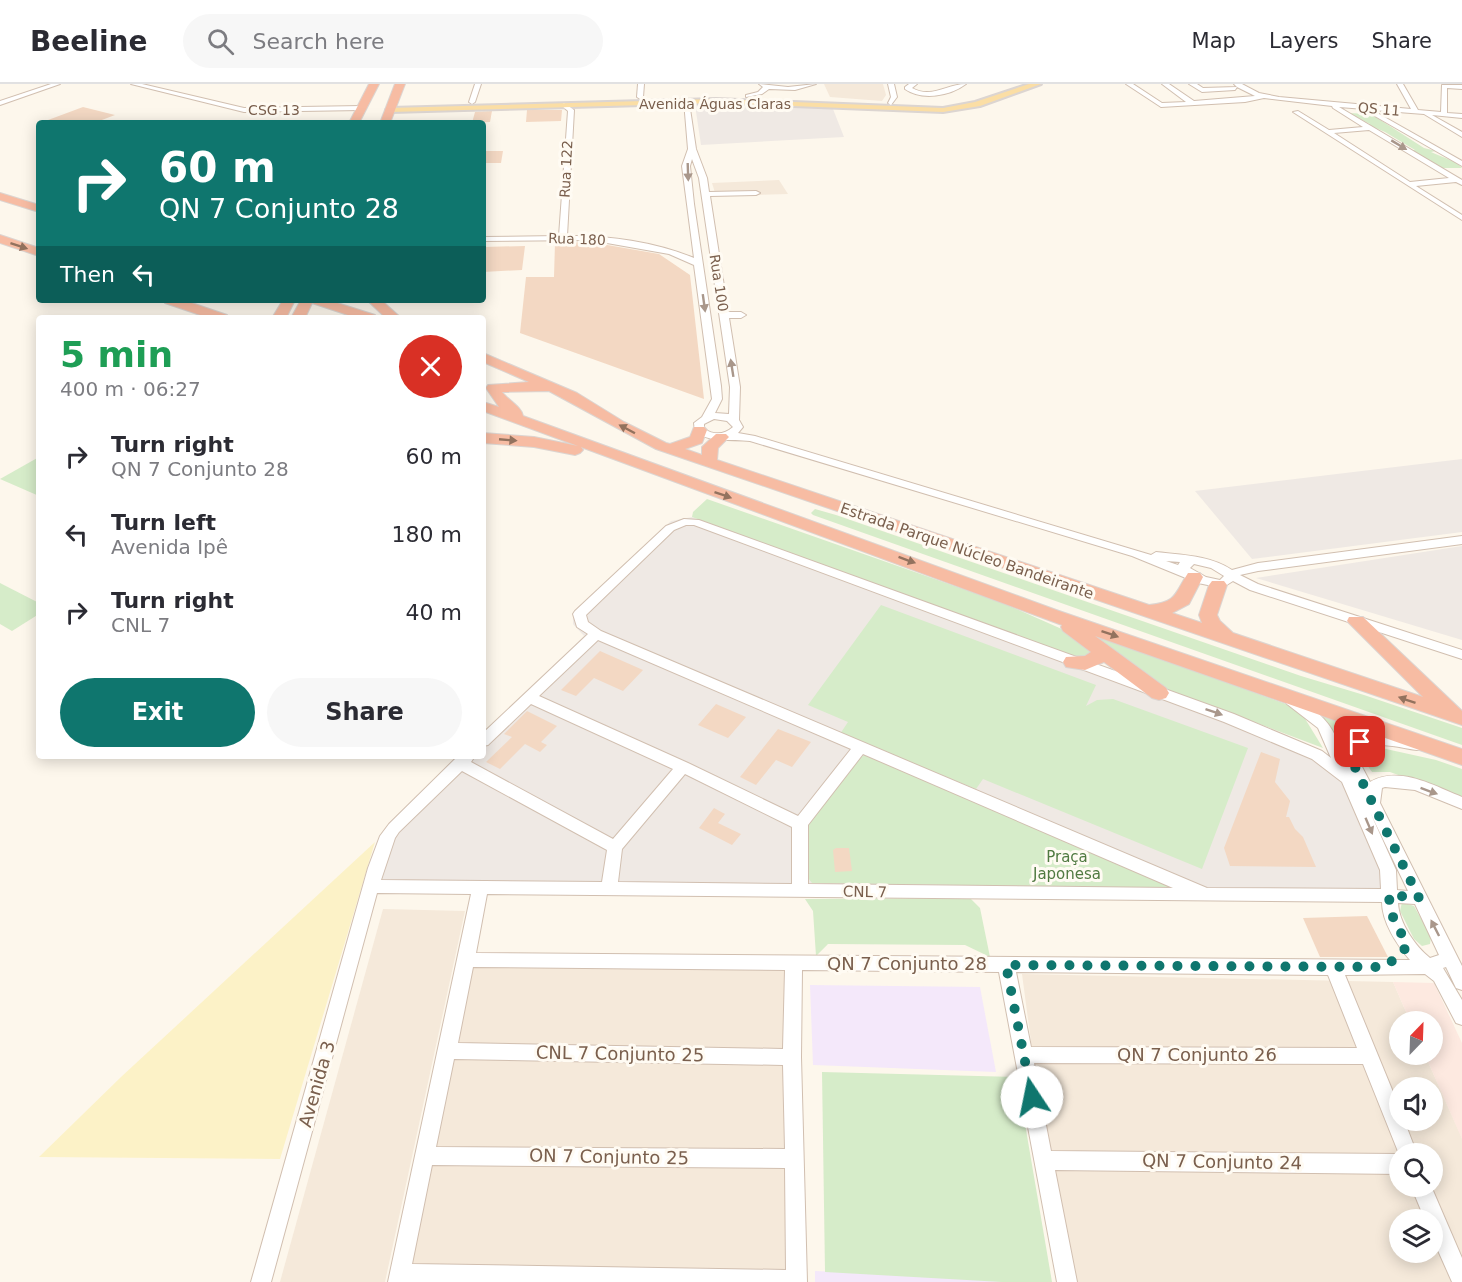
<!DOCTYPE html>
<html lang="en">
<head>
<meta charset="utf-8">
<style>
  body { margin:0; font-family:"DejaVu Sans",sans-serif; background:#f7f7f7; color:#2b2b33; height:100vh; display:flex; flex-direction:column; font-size:22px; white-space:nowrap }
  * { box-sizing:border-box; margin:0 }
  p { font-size:20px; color:#7c7c81 }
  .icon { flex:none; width:33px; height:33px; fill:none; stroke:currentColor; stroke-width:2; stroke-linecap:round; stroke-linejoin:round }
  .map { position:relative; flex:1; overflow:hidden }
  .drawer { position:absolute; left:36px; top:231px; width:450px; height:444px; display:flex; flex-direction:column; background:#fff; border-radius:6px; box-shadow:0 3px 15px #0003 }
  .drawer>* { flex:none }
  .hud { position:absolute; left:36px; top:36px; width:450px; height:183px; border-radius:6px; box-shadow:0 3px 15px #0003; background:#0f766e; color:#fff; overflow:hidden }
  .needle { width:39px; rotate:23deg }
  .controls { position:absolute; left:1389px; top:927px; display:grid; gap:12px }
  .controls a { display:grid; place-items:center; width:54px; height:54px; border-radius:50%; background:#fff; box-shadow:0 3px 15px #0003; font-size:30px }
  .pin { position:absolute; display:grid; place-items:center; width:51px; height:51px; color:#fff; margin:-26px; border-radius:12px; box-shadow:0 3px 9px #0006 }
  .me { position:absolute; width:66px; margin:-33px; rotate:349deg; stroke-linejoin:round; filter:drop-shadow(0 0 4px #0008) }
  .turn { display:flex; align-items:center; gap:21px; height:126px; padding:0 24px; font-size:27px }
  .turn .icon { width:78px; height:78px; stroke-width:2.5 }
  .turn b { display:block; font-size:42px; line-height:51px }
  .then { display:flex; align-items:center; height:57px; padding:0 24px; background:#0003; gap:12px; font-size:22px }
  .round { display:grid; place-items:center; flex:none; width:63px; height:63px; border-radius:32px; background:#f7f7f7 }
  .overview { display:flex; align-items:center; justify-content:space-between; height:102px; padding:0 24px }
  h1 { font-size:36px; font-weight:700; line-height:45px; color:#1e9e55 }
  .primary-button { display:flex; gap:12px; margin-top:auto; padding:12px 24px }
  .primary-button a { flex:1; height:69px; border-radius:36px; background:#0f766e; color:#fff; font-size:24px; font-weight:700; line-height:69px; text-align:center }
  .primary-button a+a { background:#f7f7f7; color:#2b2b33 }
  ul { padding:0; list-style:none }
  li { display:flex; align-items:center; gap:18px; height:78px; padding:0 24px }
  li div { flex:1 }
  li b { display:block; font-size:22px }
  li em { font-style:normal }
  header { display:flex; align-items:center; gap:36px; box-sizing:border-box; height:84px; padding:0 30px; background:#fff; border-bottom:2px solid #e1e1e2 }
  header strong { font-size:28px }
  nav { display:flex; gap:33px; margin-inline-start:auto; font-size:21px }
  .search { width:420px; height:54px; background:#f7f7f7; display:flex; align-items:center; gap:15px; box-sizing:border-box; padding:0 21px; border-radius:33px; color:#7c7c81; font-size:22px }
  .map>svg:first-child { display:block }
  .residential { fill:#f5e9da; fill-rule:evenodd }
  .commercial { fill:#fde9e0 }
  .industrial { fill:#efe9e4 }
  .education { fill:#f4e8fa }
  .green { fill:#d6ecc9 }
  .sand { fill:#fcf2c7 }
  .building { fill:#f3d8c3 }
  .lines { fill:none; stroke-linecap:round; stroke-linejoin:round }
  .minor-casing { stroke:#d1bfb0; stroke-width:2 }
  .major-casing { stroke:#dcd5d1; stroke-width:4 }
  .highway-casing { stroke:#dcd5d1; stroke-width:2 }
  .minor { fill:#fff; fill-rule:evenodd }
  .major { fill:#fbdea5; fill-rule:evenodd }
  .highway { fill:#f7bca3; fill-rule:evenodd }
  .oneway { fill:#a9978b }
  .oneway2 { fill:#93725e }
  .route { stroke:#0f766e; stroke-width:10; stroke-dasharray:0 18 }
  .labels { text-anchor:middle; stroke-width:6; stroke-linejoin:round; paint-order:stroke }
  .far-street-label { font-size:14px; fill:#7a5f4d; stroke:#fffbf3 }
  .street-label { font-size:15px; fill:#7a5f4d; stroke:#fffbf3 }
  .park-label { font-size:15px; fill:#507a41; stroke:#fffbf3 }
  .near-street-label { font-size:18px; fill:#7a5f4d; stroke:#fffbf3 }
</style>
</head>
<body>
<header>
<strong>Beeline</strong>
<div class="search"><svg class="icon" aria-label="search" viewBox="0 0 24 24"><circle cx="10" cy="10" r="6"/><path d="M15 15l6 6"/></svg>Search here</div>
<nav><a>Map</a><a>Layers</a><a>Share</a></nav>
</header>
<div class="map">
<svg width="1462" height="1198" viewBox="0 0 1462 1198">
  <rect width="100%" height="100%" fill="#fdf7ec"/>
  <!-- residential -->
  <g class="residential">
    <path d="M824,0H883L886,11L882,17L830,13Z"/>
    <path d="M779,96L788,110L716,112L712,99Z"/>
    <path d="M383,825L465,827L385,1198H280Z"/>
    <path d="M462,878L792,880L795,1198H401Z"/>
    <path d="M1022,890L1393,898L1410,937L1400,938V970L1425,971L1462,1054V1198H1063ZM1400,1004H1432V1036H1400ZM1400,1070H1432V1102H1400ZM1400,1136H1432V1168H1400Z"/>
  </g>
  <!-- commercial -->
  <path class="commercial" d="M1393,898L1434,899L1462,959V1055L1425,971L1432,970V938L1410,937Z"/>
  <!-- industrial -->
  <g class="industrial">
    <path d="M731,20L833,25L844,53L701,61L695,21Z"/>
    <path d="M1462,375V448L1252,475L1195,407Z"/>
    <path d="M692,433L1282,654L1349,696L1390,812L364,799L378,757L390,738L460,672H483V650L584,552L573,540V528L671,437Z"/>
    <path d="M1462,462V556L1256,494Z"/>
  </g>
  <!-- education -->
  <g class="education">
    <path d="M810,901L980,903L996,988L813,981Z"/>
    <path d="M815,1187L1021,1196V1198H815Z"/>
  </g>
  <!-- green -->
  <g class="green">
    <path d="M1348,29L1371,30L1424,64L1436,67L1431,68C1441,73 1456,76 1462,84H1442L1410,66H1415L1385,48L1366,40H1370Z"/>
    <path d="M39,373V412L0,395Z"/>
    <path d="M707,415L1003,519L1064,546L1094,567L1091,576L1069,571L692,433L693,428Z"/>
    <path d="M815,425L836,431L1301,592L1364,611L1462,644V661L813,431L811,429Z"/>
    <path d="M0,499L39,519V530L12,547L0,540Z"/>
    <path d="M881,521L1096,601L1086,622L1097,616L1113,615L1248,664L1202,785L983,695L976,705L840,650L848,638L808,621Z"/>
    <path d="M1087,548L1286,620L1304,633L1323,664L1169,606L1147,593Z"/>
    <path d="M1318,630L1369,649C1355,649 1345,650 1340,664Z"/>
    <path d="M1377,663L1436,676L1462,685V714L1390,688H1372L1360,671L1368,665Z"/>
    <path d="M865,671L1174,804L812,799L808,794L806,745L808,739L859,674Z"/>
    <path d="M970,814L980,824L990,873L965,861L828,860L816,872L813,827L805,815Z"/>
    <path d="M1402,818L1414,822L1431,853L1430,860L1422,862L1414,855L1400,827Z"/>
    <path d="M822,988L1017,993L1052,1198H1002L825,1188Z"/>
  </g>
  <!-- sand -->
  <path class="sand" d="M375,758L280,1075L39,1073L121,993Z"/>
  <!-- building -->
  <g class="building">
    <path d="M83,23L115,31L94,39H40Z"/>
    <path d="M527,26H562L561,37L526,38Z"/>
    <path d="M492,27L490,38L472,39L475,28Z"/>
    <path d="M483,67H503L501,79H483Z"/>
    <path d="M590,158L659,170L690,191L704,315L520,249L526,193H554L555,159Z"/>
    <path d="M525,162L522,186L483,188V163Z"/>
    <path d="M600,567L643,586L623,607L594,594L576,612L561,606Z"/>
    <path d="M716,620L746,633L728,654L698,641Z"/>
    <path d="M527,627L557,642L541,658L547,661L540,668L525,660L500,685L486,678L512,653L504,650Z"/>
    <path d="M778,645L811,658L792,683L776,676L756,701L740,693Z"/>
    <path d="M1261,668L1280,675L1275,698L1290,717L1286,733H1289L1295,745L1303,753L1316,783L1230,782L1224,764Z"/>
    <path d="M714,724L725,730L718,739L741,750L732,761L699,744Z"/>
    <path d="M836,764H849L852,787L835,788L833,766Z"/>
    <path d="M1367,832L1388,873H1320L1303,834Z"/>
  </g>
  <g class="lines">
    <defs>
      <g id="minor">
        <path d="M51,0H60L0,21V17Z"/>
        <path d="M131,0H142L244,24L362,22L365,24L362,26L244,28Z"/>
        <path d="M475,0H481L475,18L472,20L469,18Z"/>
        <path d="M638,0H644L643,13L640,15L637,13Z"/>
        <path d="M759,0L788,3L816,0L795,6L769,5L762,10L746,13V11L758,8L763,3Z"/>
        <path d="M888,0H894L897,13L891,21L888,19L891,13Z"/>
        <path d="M909,0H917L912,4C931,15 947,0 966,0C950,12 922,17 905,5V3Z"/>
        <path d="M1126,0H1133L1162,19L1186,18L1162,0H1169L1194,17L1255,12L1237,3L1235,6L1202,8L1189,0H1197L1203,4L1237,3L1234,0H1242L1259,9L1279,13L1411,25L1397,0H1403L1418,26L1441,28L1442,1H1462V5L1447,4V29L1462,30V34L1432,31L1462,48V53L1424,30L1372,26L1462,77V82L1366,27L1365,25L1339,23L1462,96V101L1456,98L1416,102L1462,131V136L1293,28L1298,27L1329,46L1363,43L1333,24L1332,22L1264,14L1245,18L1161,23ZM1369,46L1449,94L1410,98L1334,49Z"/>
        <path d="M684,17L689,18L696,65L707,94L709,108L756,107L760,109L756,111L710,112L728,228H741L746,231L741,234H729L740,303L739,336L743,343L738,349L755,352L1151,471L1156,468C1181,471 1210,471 1232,486L1258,479L1462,452V460L1258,487L1240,491L1258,500L1462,566V575L1250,506L1233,497L1222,504L1198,499L1132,472L750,357C731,355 711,359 695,348L694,339L702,333L712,315L694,181L669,170L590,156L483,157V153L559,152L568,27L561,21L564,19L574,26L567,152C608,151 656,158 694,174L682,82L688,65ZM692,75L699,94L730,303L729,330L715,329L722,315L721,302L694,120L690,82ZM714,335L727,337L733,343C724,351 714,351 704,345V340ZM1166,477L1180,478L1178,481ZM1194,480L1211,484L1224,492L1220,496L1206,493L1190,484Z"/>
        <path d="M684,435L699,436L1234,630L1322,667L1331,674L1318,644L1287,620L1285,617L1287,614C1295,611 1298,614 1304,619C1331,637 1333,646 1345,674C1343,641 1402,651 1422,657L1424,661L1422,665L1417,666C1401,664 1372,655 1359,667L1360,679L1370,698C1399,681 1434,702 1462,713V725L1415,706L1385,703L1382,704L1380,719L1462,882V906L1456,904L1446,883L1443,884L1462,916V941L1456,939L1434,897L1425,890L1345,891L1400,1025V1036H1404L1417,1070H1400V1090L1055,1086L1077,1198H1057L999,888L802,886L801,973L807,1198H388L471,810L377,809L271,1198H251L368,784L380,752L389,740L455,675L459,672H475L471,678L613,755L673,685L531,620L488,661L483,662V649L588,550L577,543L573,530L575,527L666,442ZM686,441H694L1224,638L1312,675L1342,698L1380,786L1381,805L1207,804L601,547L588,538L586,531L674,446ZM598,556L851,665L798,732L688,679L539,612ZM863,670L1173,804L808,800V741ZM462,687L607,766L602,798L381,796L395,754L399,748ZM685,690L792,743V800L618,798L622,765ZM1370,728L1408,807L1397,806L1396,786ZM487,810L1382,818C1382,838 1397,861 1410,876L476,869ZM1398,819L1415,820L1439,871L1430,874C1415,862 1399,839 1398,819ZM473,883L785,886L783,965L458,959ZM1016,888L1328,891L1357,964L1031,963ZM454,975L783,981L785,1065L436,1063ZM1034,979L1363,980L1399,1070L1051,1067ZM432,1081L785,1084L786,1186L412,1180Z"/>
        <path d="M1411,1102H1431L1462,1174V1198H1452L1432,1153V1136H1425Z"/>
      </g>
      <path id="major" d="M1029,0H1041L980,22L943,28L716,19L390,28L386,26L390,24L716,15L943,24L975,18Z"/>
      <g id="highway">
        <path d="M369,0H379L359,39H349Z"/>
        <path d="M395,0H405L390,39H380Z"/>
        <path d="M0,109L39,121V128L0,116Z"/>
        <path d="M0,151L39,164V172L0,159Z"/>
        <path d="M164,216H183L227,231L229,234H209L165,219Z"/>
        <path d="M283,216H295L286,234H272Z"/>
        <path d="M301,216H328L375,231L377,234H357L312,219L305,234H291Z"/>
        <path d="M367,216H381L401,234H386Z"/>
        <path d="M483,269L577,309L624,338L666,359L670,360L690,353L694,343H704L707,346L702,359L685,365L702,371V363L716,350H726L729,353L718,364L717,376L1149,521C1177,518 1174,511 1188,489H1200L1203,493L1189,520L1172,529L1202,539L1199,531L1209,501L1212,497H1224L1227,501L1217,531L1220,537L1233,549L1423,613L1347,537L1349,533H1363L1462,627V641L656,365L549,307L502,308C508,316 522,323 523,332L1059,527L1462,665V681L1095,552L1166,604L1169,609L1166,614L1159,616L1152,614L1104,578L1085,586L1066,583L1063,578L1066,573L1085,572L1091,568L1063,547L1061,543L1062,541L581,363L583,366L580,369L575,371L534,363L483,359V349L534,353L578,362L483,327V318L499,323L486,304L488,301L529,298L483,278Z"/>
      </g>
    </defs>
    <!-- minor casing -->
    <use href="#minor" class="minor-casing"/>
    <!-- major casing -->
    <use href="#major" class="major-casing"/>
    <!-- highway casing -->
    <use href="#highway" class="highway-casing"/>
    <!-- minor -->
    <use href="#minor" class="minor"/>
    <!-- major -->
    <use href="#major" class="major"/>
    <!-- highway -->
    <use href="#highway" class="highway"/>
  </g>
  <!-- one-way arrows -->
  <defs><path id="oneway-solid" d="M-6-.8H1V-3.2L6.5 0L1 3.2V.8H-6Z" transform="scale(1.5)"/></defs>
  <g class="oneway">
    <use href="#oneway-solid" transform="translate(1399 61) rotate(31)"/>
    <use href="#oneway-solid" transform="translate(688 88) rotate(88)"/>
    <use href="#oneway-solid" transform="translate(704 219) rotate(82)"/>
    <use href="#oneway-solid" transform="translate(732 284) rotate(-99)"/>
    <use href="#oneway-solid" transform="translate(1214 628) rotate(19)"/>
    <use href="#oneway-solid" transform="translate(1429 707) rotate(20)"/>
    <use href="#oneway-solid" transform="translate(1369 742) rotate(67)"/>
    <use href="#oneway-solid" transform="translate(1435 844) rotate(-117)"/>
  </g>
  <g class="oneway2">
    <use href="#oneway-solid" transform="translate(19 162) rotate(18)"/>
    <use href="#oneway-solid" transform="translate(627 345) rotate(-152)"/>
    <use href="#oneway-solid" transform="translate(508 356) rotate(5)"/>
    <use href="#oneway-solid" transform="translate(723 411) rotate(19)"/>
    <use href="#oneway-solid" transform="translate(907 476) rotate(20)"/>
    <use href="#oneway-solid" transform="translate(1110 550) rotate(19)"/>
    <use href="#oneway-solid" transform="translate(1407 616) rotate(-161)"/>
  </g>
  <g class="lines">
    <!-- route -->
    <path class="route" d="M1032,1013L1006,881L1383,883L1401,871L1407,861L1390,827L1389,811L1419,814L1353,679L1352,666L1360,658"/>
  </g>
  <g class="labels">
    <!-- far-street labels -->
    <g class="far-street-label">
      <text x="715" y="25">Avenida Águas Claras</text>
      <text transform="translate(1379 25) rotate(5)" y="5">QS 11</text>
      <text x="274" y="31">CSG 13</text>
      <text transform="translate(566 85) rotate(-87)" y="5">Rua 122</text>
      <text transform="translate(577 155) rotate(2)" y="5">Rua 180</text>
      <text transform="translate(719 199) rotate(81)" y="5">Rua 100</text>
    </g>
    <!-- street labels -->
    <g class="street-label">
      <text transform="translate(967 467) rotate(19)" y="5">Estrada Parque Núcleo Bandeirante</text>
      <text transform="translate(865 808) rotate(1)" y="5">CNL 7</text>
    </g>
    <!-- park labels -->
    <g class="park-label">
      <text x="1067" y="778">Praça<tspan x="1067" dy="17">Japonesa</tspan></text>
    </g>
    <!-- near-street labels -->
    <g class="near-street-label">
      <text x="907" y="886">QN 7 Conjunto 28</text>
      <text transform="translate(620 970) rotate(1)" y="6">CNL 7 Conjunto 25</text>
      <text x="1197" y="977">QN 7 Conjunto 26</text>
      <text transform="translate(317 1000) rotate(-74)" y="6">Avenida 3</text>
      <text transform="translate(609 1073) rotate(1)" y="6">ON 7 Conjunto 25</text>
      <text transform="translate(1222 1078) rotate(1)" y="6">QN 7 Conjunto 24</text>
    </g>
  </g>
</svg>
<div class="controls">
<a><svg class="needle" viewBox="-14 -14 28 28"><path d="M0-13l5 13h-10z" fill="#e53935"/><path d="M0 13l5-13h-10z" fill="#7c7c81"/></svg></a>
<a><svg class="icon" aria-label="sound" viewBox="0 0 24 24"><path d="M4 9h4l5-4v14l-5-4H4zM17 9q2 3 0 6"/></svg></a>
<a><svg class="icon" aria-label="search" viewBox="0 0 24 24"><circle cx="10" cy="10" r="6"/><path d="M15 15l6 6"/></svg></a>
<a><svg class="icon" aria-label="layers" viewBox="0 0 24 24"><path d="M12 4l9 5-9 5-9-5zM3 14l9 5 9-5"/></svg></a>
</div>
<div class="pin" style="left:1360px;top:658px;background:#d93025"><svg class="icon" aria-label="arrive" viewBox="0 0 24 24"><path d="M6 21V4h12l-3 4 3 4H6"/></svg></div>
<svg class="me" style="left:1032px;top:1013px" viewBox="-20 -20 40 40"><circle r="19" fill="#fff"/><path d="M0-13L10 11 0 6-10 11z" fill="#0f766e"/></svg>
<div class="hud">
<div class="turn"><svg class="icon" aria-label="right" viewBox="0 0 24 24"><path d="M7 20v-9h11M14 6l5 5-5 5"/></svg><div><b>60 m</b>QN 7 Conjunto 28</div></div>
<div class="then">Then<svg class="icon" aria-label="left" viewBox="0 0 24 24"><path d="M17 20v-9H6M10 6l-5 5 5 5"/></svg></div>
</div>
<section class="drawer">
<div class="overview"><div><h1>5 min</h1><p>400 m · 06:27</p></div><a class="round" style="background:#d93025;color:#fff"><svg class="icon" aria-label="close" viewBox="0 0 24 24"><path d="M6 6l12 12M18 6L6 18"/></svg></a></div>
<ul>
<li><svg class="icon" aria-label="right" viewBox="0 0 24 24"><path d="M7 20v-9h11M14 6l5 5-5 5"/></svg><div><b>Turn right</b><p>QN 7 Conjunto 28</p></div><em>60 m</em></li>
<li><svg class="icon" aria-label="left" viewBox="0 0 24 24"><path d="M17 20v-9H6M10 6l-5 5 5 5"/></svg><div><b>Turn left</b><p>Avenida Ipê</p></div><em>180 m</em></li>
<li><svg class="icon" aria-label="right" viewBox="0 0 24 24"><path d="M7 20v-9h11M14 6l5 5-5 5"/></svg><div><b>Turn right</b><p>CNL 7</p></div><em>40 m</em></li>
</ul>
<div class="primary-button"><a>Exit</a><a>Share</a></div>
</section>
</div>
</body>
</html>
